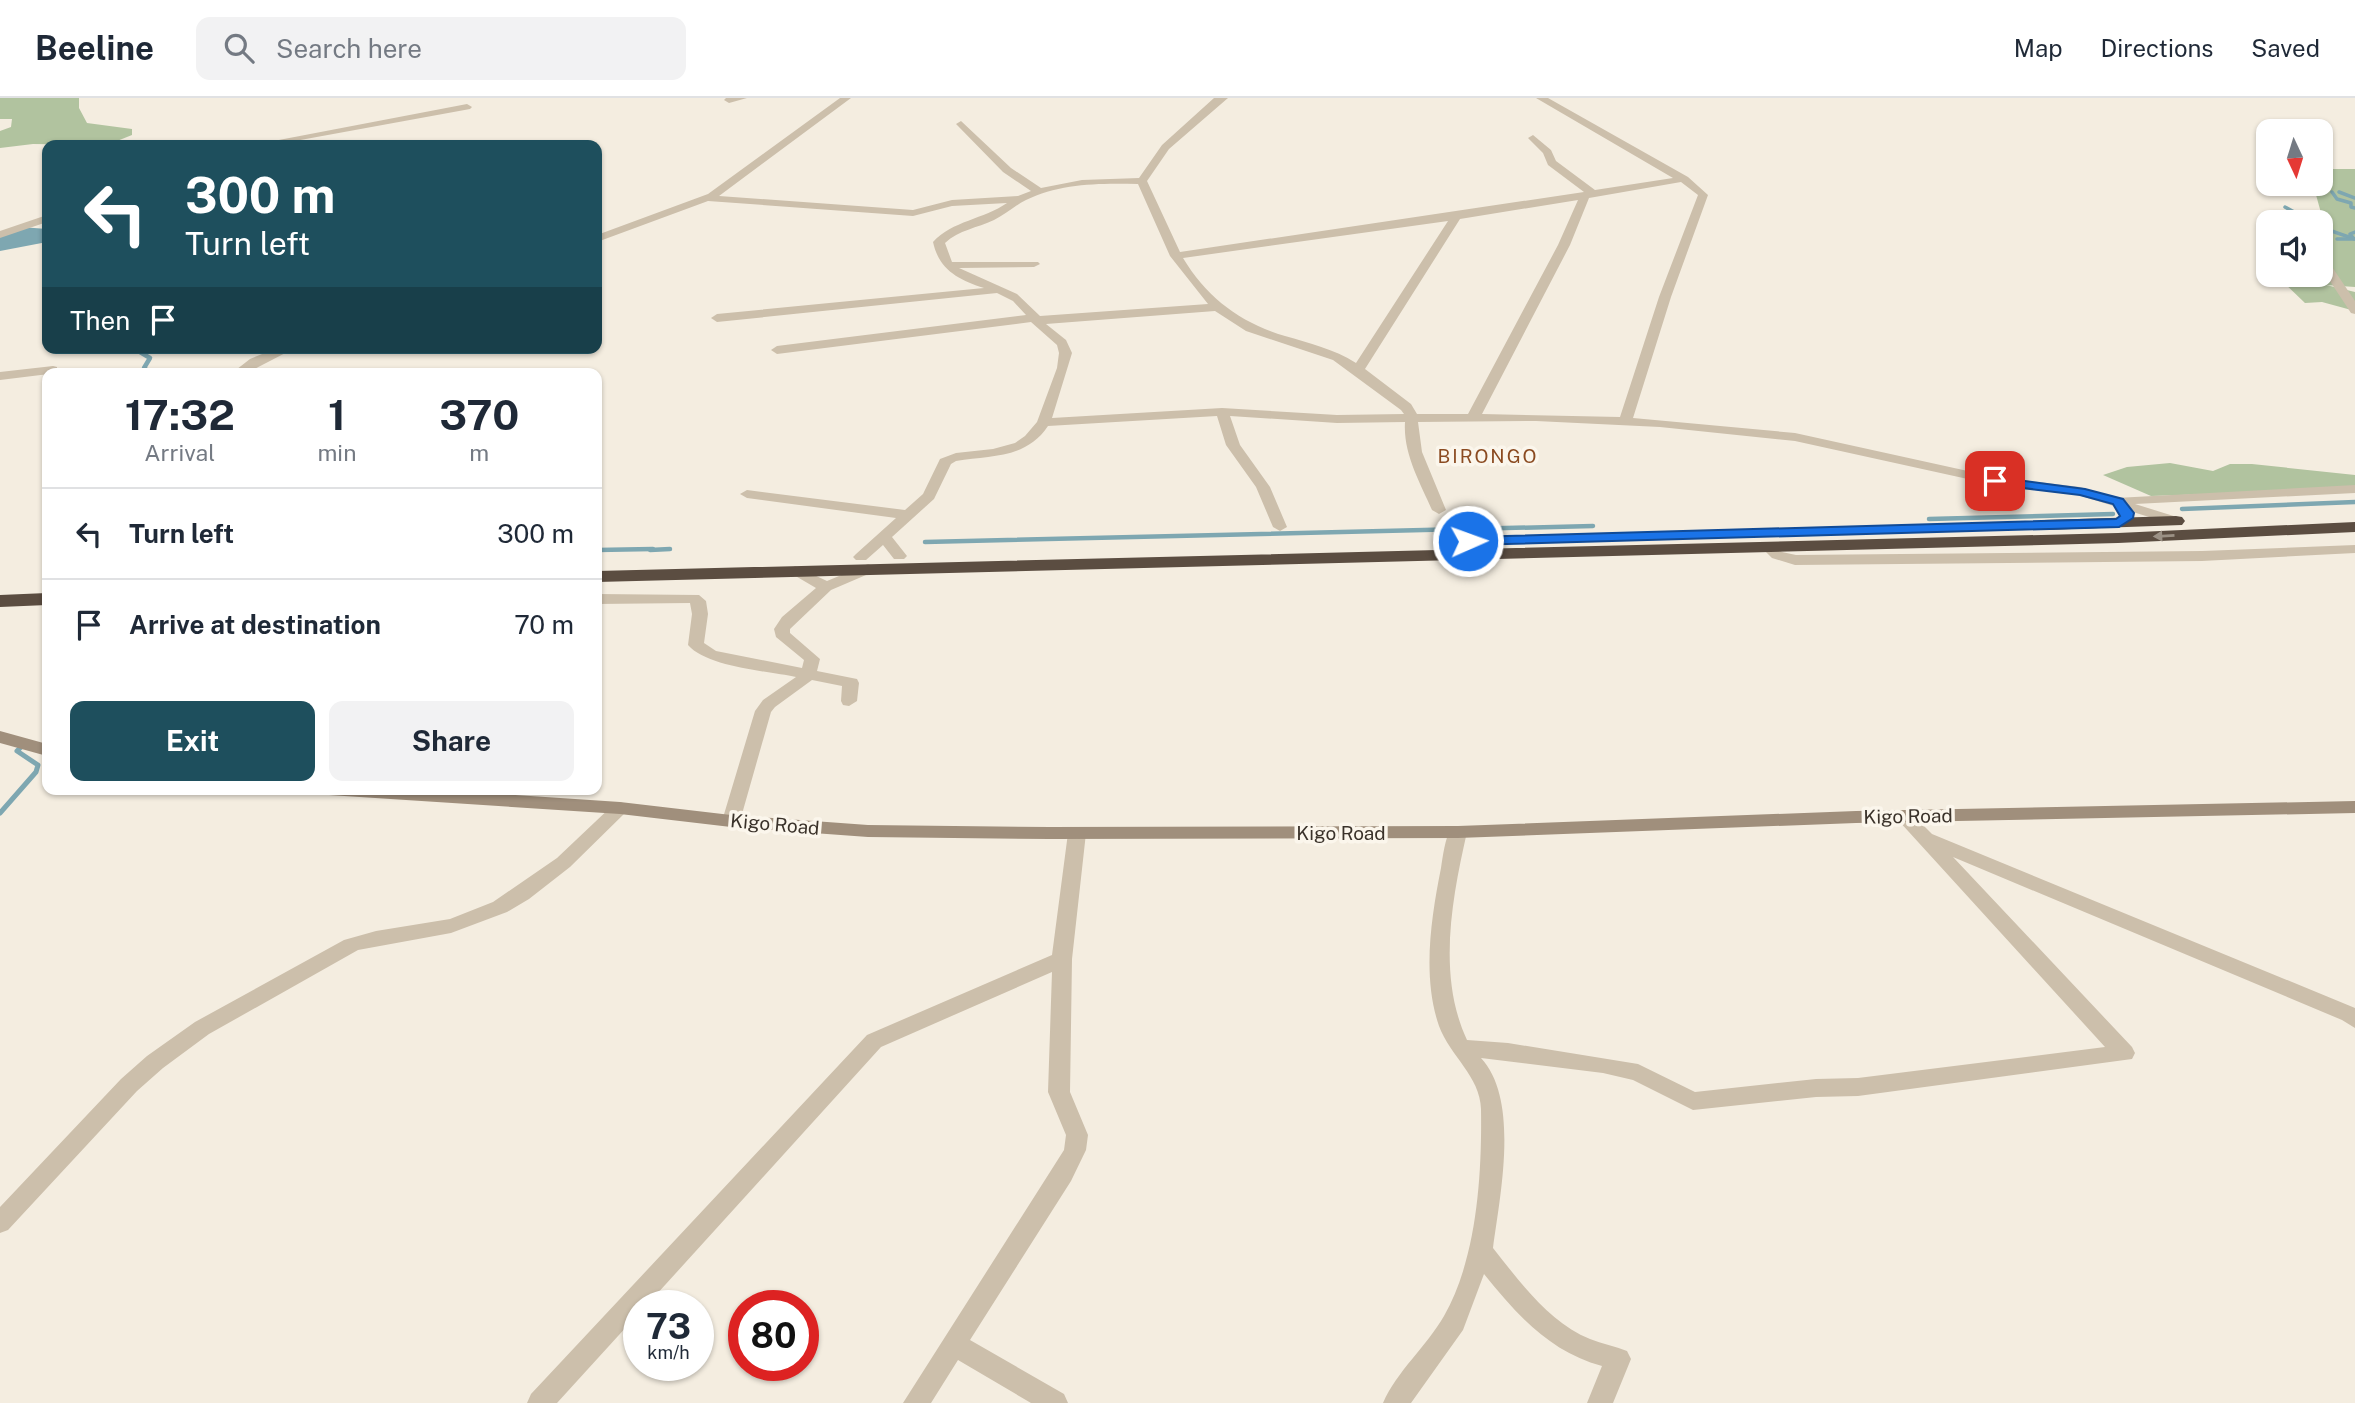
<!DOCTYPE html>
<html lang="en">
<head>
<meta charset="utf-8">
<style>
  body { margin:0; font-family:"Public Sans",sans-serif; background:#f2f2f3; color:#1f2937; height:100vh; display:flex; flex-direction:column; font-size:26px; white-space:nowrap }
  * { box-sizing:border-box; margin:0 }
  p { font-size:23px; color:#747a83 }
  .icon { flex:none; width:38px; height:38px; fill:none; stroke:currentColor; stroke-width:2; stroke-linecap:round; stroke-linejoin:round }
  .map { position:relative; flex:1; overflow:hidden }
  .drawer { position:absolute; left:42px; top:270px; width:560px; height:427px; display:flex; flex-direction:column; background:#fff; border-radius:14px; box-shadow:0 2px 5px #0004 }
  .drawer>* { flex:none }
  .banner { position:absolute; left:42px; top:42px; width:560px; height:214px; border-radius:14px; box-shadow:0 2px 5px #0004; background:#1e4f5d; color:#fff; overflow:hidden }
  .needle { width:46px; rotate:176deg }
  .controls { position:absolute; left:2256px; top:21px; display:grid; gap:14px }
  .controls a { display:grid; place-items:center; width:77px; height:77px; border-radius:14px; background:#fff; box-shadow:0 2px 5px #0004; font-size:35px }
  .speed { position:absolute; left:623px; top:1192px; display:flex; gap:14px; font-size:35px; font-weight:700; text-align:center }
  .speed>* { display:grid; place-content:center; width:91px; height:91px; border-radius:50%; background:#fff; box-shadow:0 2px 5px #0004; line-height:1 }
  .speed small { font-size:18px; font-weight:400 }
  .speed .limit { border:10px solid #d22; background:#fff; color:#111 }
  .pin { position:absolute; display:grid; place-items:center; width:60px; height:60px; color:#fff; margin:-30px; border-radius:14px; box-shadow:0 4px 10px #0006 }
  .me { position:absolute; width:77px; margin:-38px; rotate:88deg; stroke-linejoin:round; filter:drop-shadow(0 0 5px #0008) }
  .turn { display:flex; align-items:center; gap:24px; height:147px; padding:0 28px; font-size:32px }
  .turn .icon { width:91px; height:91px; stroke-width:2.5 }
  .turn b { display:block; font-size:49px; line-height:60px }
  .then { display:flex; align-items:center; height:66px; padding:0 28px; background:#0003; gap:14px; font-size:26px }
  .eta { display:flex; justify-content:space-evenly; align-items:center; height:119px; text-align:center }
  .eta b { font-size:42px; font-weight:700; line-height:49px }
  .cta { display:flex; gap:14px; margin-top:auto; padding:14px 28px }
  .cta a { flex:1; height:80px; border-radius:14px; background:#1e4f5d; color:#fff; font-size:28px; font-weight:700; line-height:80px; text-align:center }
  .cta a+a { background:#f2f2f3; color:#1f2937 }
  ul { padding:0; list-style:none }
  li { display:flex; align-items:center; gap:21px; height:91px; padding:0 28px; border-top:2px solid #e0e1e3 }
  li div { flex:1 }
  li b { display:block; font-size:26px }
  li em { font-style:normal }
  header { display:flex; align-items:center; gap:42px; box-sizing:border-box; height:98px; padding:0 35px; background:#fff; border-bottom:2px solid #e0e1e3 }
  header strong { font-size:33px }
  nav { display:flex; gap:38px; margin-inline-start:auto; font-size:24px }
  .search { width:490px; height:63px; background:#f2f2f3; display:flex; align-items:center; gap:18px; box-sizing:border-box; padding:0 24px; border-radius:14px; color:#747a83; font-size:26px }
  .map>svg:first-child { display:block }
  .green { fill:#b1c39f }
  .water { fill:#7ea7b1 }
  .lines { fill:none; stroke-linecap:round; stroke-linejoin:round }
  .stream-far2 { stroke:#7ea7b1; stroke-width:3.5 }
  .stream-far1 { stroke:#7ea7b1; stroke-width:4.5 }
  .stream { stroke:#7ea7b1; stroke-width:5 }
  .street { fill:#ccbfab; fill-rule:evenodd }
  .secondary { fill:#a08f7c; fill-rule:evenodd }
  .highway { fill:#5b4d41; fill-rule:evenodd }
  .oneway { fill:#9b9185 }
  .route { fill:#1a73e8; stroke:#114b97; stroke-width:2 }
  .labels { text-anchor:middle; stroke-width:7; stroke-linejoin:round; paint-order:stroke }
  .far-quarter-label { font-size:19px; letter-spacing:2px; fill:#8b4b21; stroke:#fbf6ec }
  .street-label { font-size:19px; fill:#3a322a; stroke:#fbf6ec }
</style>
</head>
<body>
<header>
<strong>Beeline</strong>
<div class="search"><svg class="icon" aria-label="search" viewBox="0 0 24 24"><circle cx="10" cy="10" r="6"/><path d="M15 15l6 6"/></svg>Search here</div>
<nav><a>Map</a><a>Directions</a><a>Saved</a></nav>
</header>
<div class="map">
<svg width="2355" height="1305" viewBox="0 0 2355 1305">
  <rect width="100%" height="100%" fill="#f4ede0"/>
  <!-- green -->
  <g class="green">
    <path d="M0,0H79V10L87,25L132,31V37L107,47L33,46L0,50V33L11,29L12,21H0Z"/>
    <path d="M2321,71H2355V189L2326,187L2355,194V213L2322,204L2305,205L2276,177H2320L2321,133H2326L2313,86H2320L2321,82L2325,81L2321,79Z"/>
    <path d="M2170,365L2213,373L2230,366H2252L2355,377V391L2151,398L2103,377L2127,369Z"/>
  </g>
  <!-- water -->
  <path class="water" d="M21,129L47,131V144L0,153V139Z"/>
  <g class="lines">
    <!-- stream-far2 -->
    <g class="stream-far2">
      <path d="M2332,94L2337,101L2351,105V109L2355,110"/>
      <path d="M2339,94L2355,100"/>
      <path d="M2285,109L2312,124"/>
      <path d="M2320,129L2355,141"/>
      <path d="M2337,141H2354L2350,136L2355,134"/>
    </g>
    <!-- stream-far1 -->
    <g class="stream-far1">
      <path d="M141,250L140,254L150,260L144,270L147,272"/>
      <path d="M2182,411L2355,404"/>
      <path d="M1929,421L2113,416"/>
      <path d="M925,444L1593,428"/>
      <path d="M597,452L653,451"/>
      <path d="M650,452L670,451"/>
    </g>
    <!-- stream -->
    <path class="stream" d="M0,715L36,674L38,667L17,653L21,649"/>
    <!-- street -->
    <g class="street">
      <path d="M726,0H747L729,5L724,2Z"/>
      <path d="M840,0H851L719,98L913,112L952,102L1018,98L1031,93L1003,74L958,28L956,26L961,23L1011,70L1041,90L1082,82L1139,80L1162,47L1214,0H1228L1169,51L1147,83L1180,154L1584,94L1548,67L1543,55L1528,40L1533,37L1551,52L1556,63L1595,92L1673,80L1536,0H1548L1688,79L1708,97L1671,199L1633,320L1795,335L1995,379L2080,389L2116,400L2355,387V395L2135,406L2180,420L2182,423L2175,427L2078,397L1995,387L1795,343L1660,329L1536,323L1418,324L1422,354L1446,412L1439,416L1432,412C1420,384 1403,356 1405,324L1337,325L1230,318L1240,347L1270,389L1287,429L1280,433L1273,429L1256,389L1226,347L1217,318L1048,328C1026,361 991,357 956,363L951,366L934,401L892,439L907,458L904,461H894L883,447L866,462H856L853,459L856,456L896,420L747,400L740,396L747,392L905,412L923,396L940,361L956,355L993,351L1015,345L1025,338L1037,324L1057,270L1059,255L1057,247L1031,224L777,256L771,252L777,248L1026,217L1013,203L997,195L717,224L711,220L717,216L984,190C959,182 939,172 933,144C952,123 984,121 1007,105L952,108L913,118L708,103L597,144V137L708,96ZM1681,84L1698,97L1659,199L1620,319L1482,316L1570,147L1589,100ZM1138,86L1170,158L1208,206L1040,218L1017,196L959,170L1034,169L1040,166L1038,164H952L945,145C959,132 977,130 994,122C1005,117 1014,108 1026,102C1060,85 1101,85 1138,86ZM1578,102L1558,147L1468,316H1417L1411,306L1365,271L1460,121ZM1448,123L1356,265C1334,251 1309,245 1285,238C1241,225 1207,200 1183,160ZM1215,213L1246,233L1333,262L1401,312L1404,316L1337,317L1222,310L1052,320L1072,255L1066,242L1046,226Z"/>
      <path d="M467,6L472,9L470,11L273,47H253Z"/>
      <path d="M47,117V124L0,140V133Z"/>
      <path d="M2320,156L2324,157L2355,203V216L2351,215L2320,168Z"/>
      <path d="M277,250H295L247,275H232L250,261Z"/>
      <path d="M53,268L57,269V275L0,282V274Z"/>
      <path d="M1768,445L1782,454L1796,457L2202,453L2355,447V455L2202,463L1795,467L1772,460L1761,449Z"/>
      <path d="M868,466L873,468L876,471L873,474L831,492L790,531V535L820,561L817,573L857,581L859,585L857,603L849,608L843,607L841,603L842,588L812,582L775,609L771,614L740,723L738,727H724L722,723L755,613L763,602L796,579C767,573 707,569 688,547L692,516L690,505L597,506V496L699,497L706,503L708,516L704,545L716,553L802,570L804,562L776,539L774,531L782,519L816,490L787,473L795,468L827,483Z"/>
      <path d="M620,704L626,706L629,710L626,714L570,769L529,801L507,814L451,835L358,852L209,936L163,970L137,993L8,1132L0,1135V1109L121,981L147,958L195,924L344,842L376,833L450,821L493,804L557,760L614,706Z"/>
      <path d="M1904,712L1910,714L1932,736L2355,910V930L2342,922L1953,759L2132,949L2135,955L2132,961L1858,998L1816,999L1693,1012L1633,982L1603,975L1481,960C1520,1002 1500,1097 1493,1150C1520,1184 1549,1224 1590,1241C1602,1246 1615,1248 1627,1253L1631,1261L1613,1305H1587L1602,1268C1550,1254 1517,1217 1484,1176L1463,1232L1411,1305H1383C1397,1273 1426,1249 1444,1218C1477,1160 1482,1077 1481,1011C1480,978 1450,958 1439,928C1422,879 1431,820 1441,770C1443,757 1445,741 1451,730H1465L1467,734C1452,800 1437,878 1467,942L1508,945L1638,966L1695,994L1816,981L1858,980L2105,949L1898,722L1895,718L1898,714Z"/>
      <path d="M1077,729L1084,731L1086,735L1072,861L1070,994L1088,1037L1086,1052L1071,1083L970,1242L1064,1296L1068,1305H1031L958,1262L931,1305H903L1064,1052L1066,1037L1048,994L1052,874L881,949L646,1208H639V1215L557,1305H527L531,1296L867,937L1052,857L1068,735L1070,731Z"/>
    </g>
    <!-- secondary -->
    <g class="secondary">
      <path d="M0,633L47,646V658L0,645Z"/>
      <path d="M320,691H425L620,704L731,717L868,727L1050,729L1458,728L1856,713L2355,703V715L1856,725L1458,740L1050,741L868,739L731,729L620,716L329,697Z"/>
    </g>
    <!-- highway -->
    <g class="highway">
      <path d="M2176,418L2182,419L2185,423L2182,427L2044,432L2035,427L2044,422Z"/>
      <path d="M2355,424V434L2118,445L597,484V473L2118,435Z"/>
      <path d="M47,495V507L0,509V497Z"/>
    </g>
  </g>
  <!-- one-way arrows -->
  <defs><path id="oneway-solid" d="M-6-.8H1V-3.2L6.5 0L1 3.2V.8H-6Z" transform="scale(1.75)"/></defs>
  <use class="oneway" href="#oneway-solid" transform="translate(2164 438) rotate(177)"/>
  <!-- route -->
  <path class="route" d="M1995,379L2085,391L2123,401L2134,415L2133,420L2119,429L1468,447L1461,443L1468,439L2116,421L2120,418L2113,406L2080,397L1990,386L1989,383Z"/>
  <g class="labels">
    <!-- far-quarter labels -->
    <g class="far-quarter-label">
      <text x="1488" y="365">BIRONGO</text>
    </g>
    <!-- street labels -->
    <g class="street-label">
      <text transform="translate(1908 718) rotate(-1)" y="7">Kigo Road</text>
      <text transform="translate(775 726) rotate(5)" y="7">Kigo Road</text>
      <text x="1341" y="742">Kigo Road</text>
    </g>
  </g>
</svg>
<div class="controls">
<a><svg class="needle" viewBox="-14 -14 28 28"><path d="M0-13l5 13h-10z" fill="#e53935"/><path d="M0 13l5-13h-10z" fill="#747a83"/></svg></a>
<a><svg class="icon" aria-label="sound" viewBox="0 0 24 24"><path d="M4 9h4l5-4v14l-5-4H4zM17 9q2 3 0 6"/></svg></a>
</div>
<div class="speed"><div>73<small>km/h</small></div><div class="limit">80</div></div>
<div class="pin" style="left:1995px;top:383px;background:#d93025"><svg class="icon" aria-label="arrive" viewBox="0 0 24 24"><path d="M6 21V4h12l-3 4 3 4H6"/></svg></div>
<svg class="me" style="left:1468px;top:443px" viewBox="-20 -20 40 40"><circle r="17" fill="#1a73e8" stroke="#fff" stroke-width="3"/><path d="M0-11L8 9 0 5-8 9z" fill="#fff"/></svg>
<div class="banner">
<div class="turn"><svg class="icon" aria-label="left" viewBox="0 0 24 24"><path d="M17 20v-9H6M10 6l-5 5 5 5"/></svg><div><b>300 m</b>Turn left</div></div>
<div class="then">Then<svg class="icon" aria-label="arrive" viewBox="0 0 24 24"><path d="M6 21V4h12l-3 4 3 4H6"/></svg></div>
</div>
<section class="drawer">
<div class="eta">
<div><b>17:32</b><p>Arrival</p></div>
<div><b>1</b><p>min</p></div>
<div><b>370</b><p>m</p></div>
</div>
<ul>
<li><svg class="icon" aria-label="left" viewBox="0 0 24 24"><path d="M17 20v-9H6M10 6l-5 5 5 5"/></svg><div><b>Turn left</b></div><em>300 m</em></li>
<li><svg class="icon" aria-label="arrive" viewBox="0 0 24 24"><path d="M6 21V4h12l-3 4 3 4H6"/></svg><div><b>Arrive at destination</b></div><em>70 m</em></li>
</ul>
<div class="cta"><a>Exit</a><a>Share</a></div>
</section>
</div>
</body>
</html>
